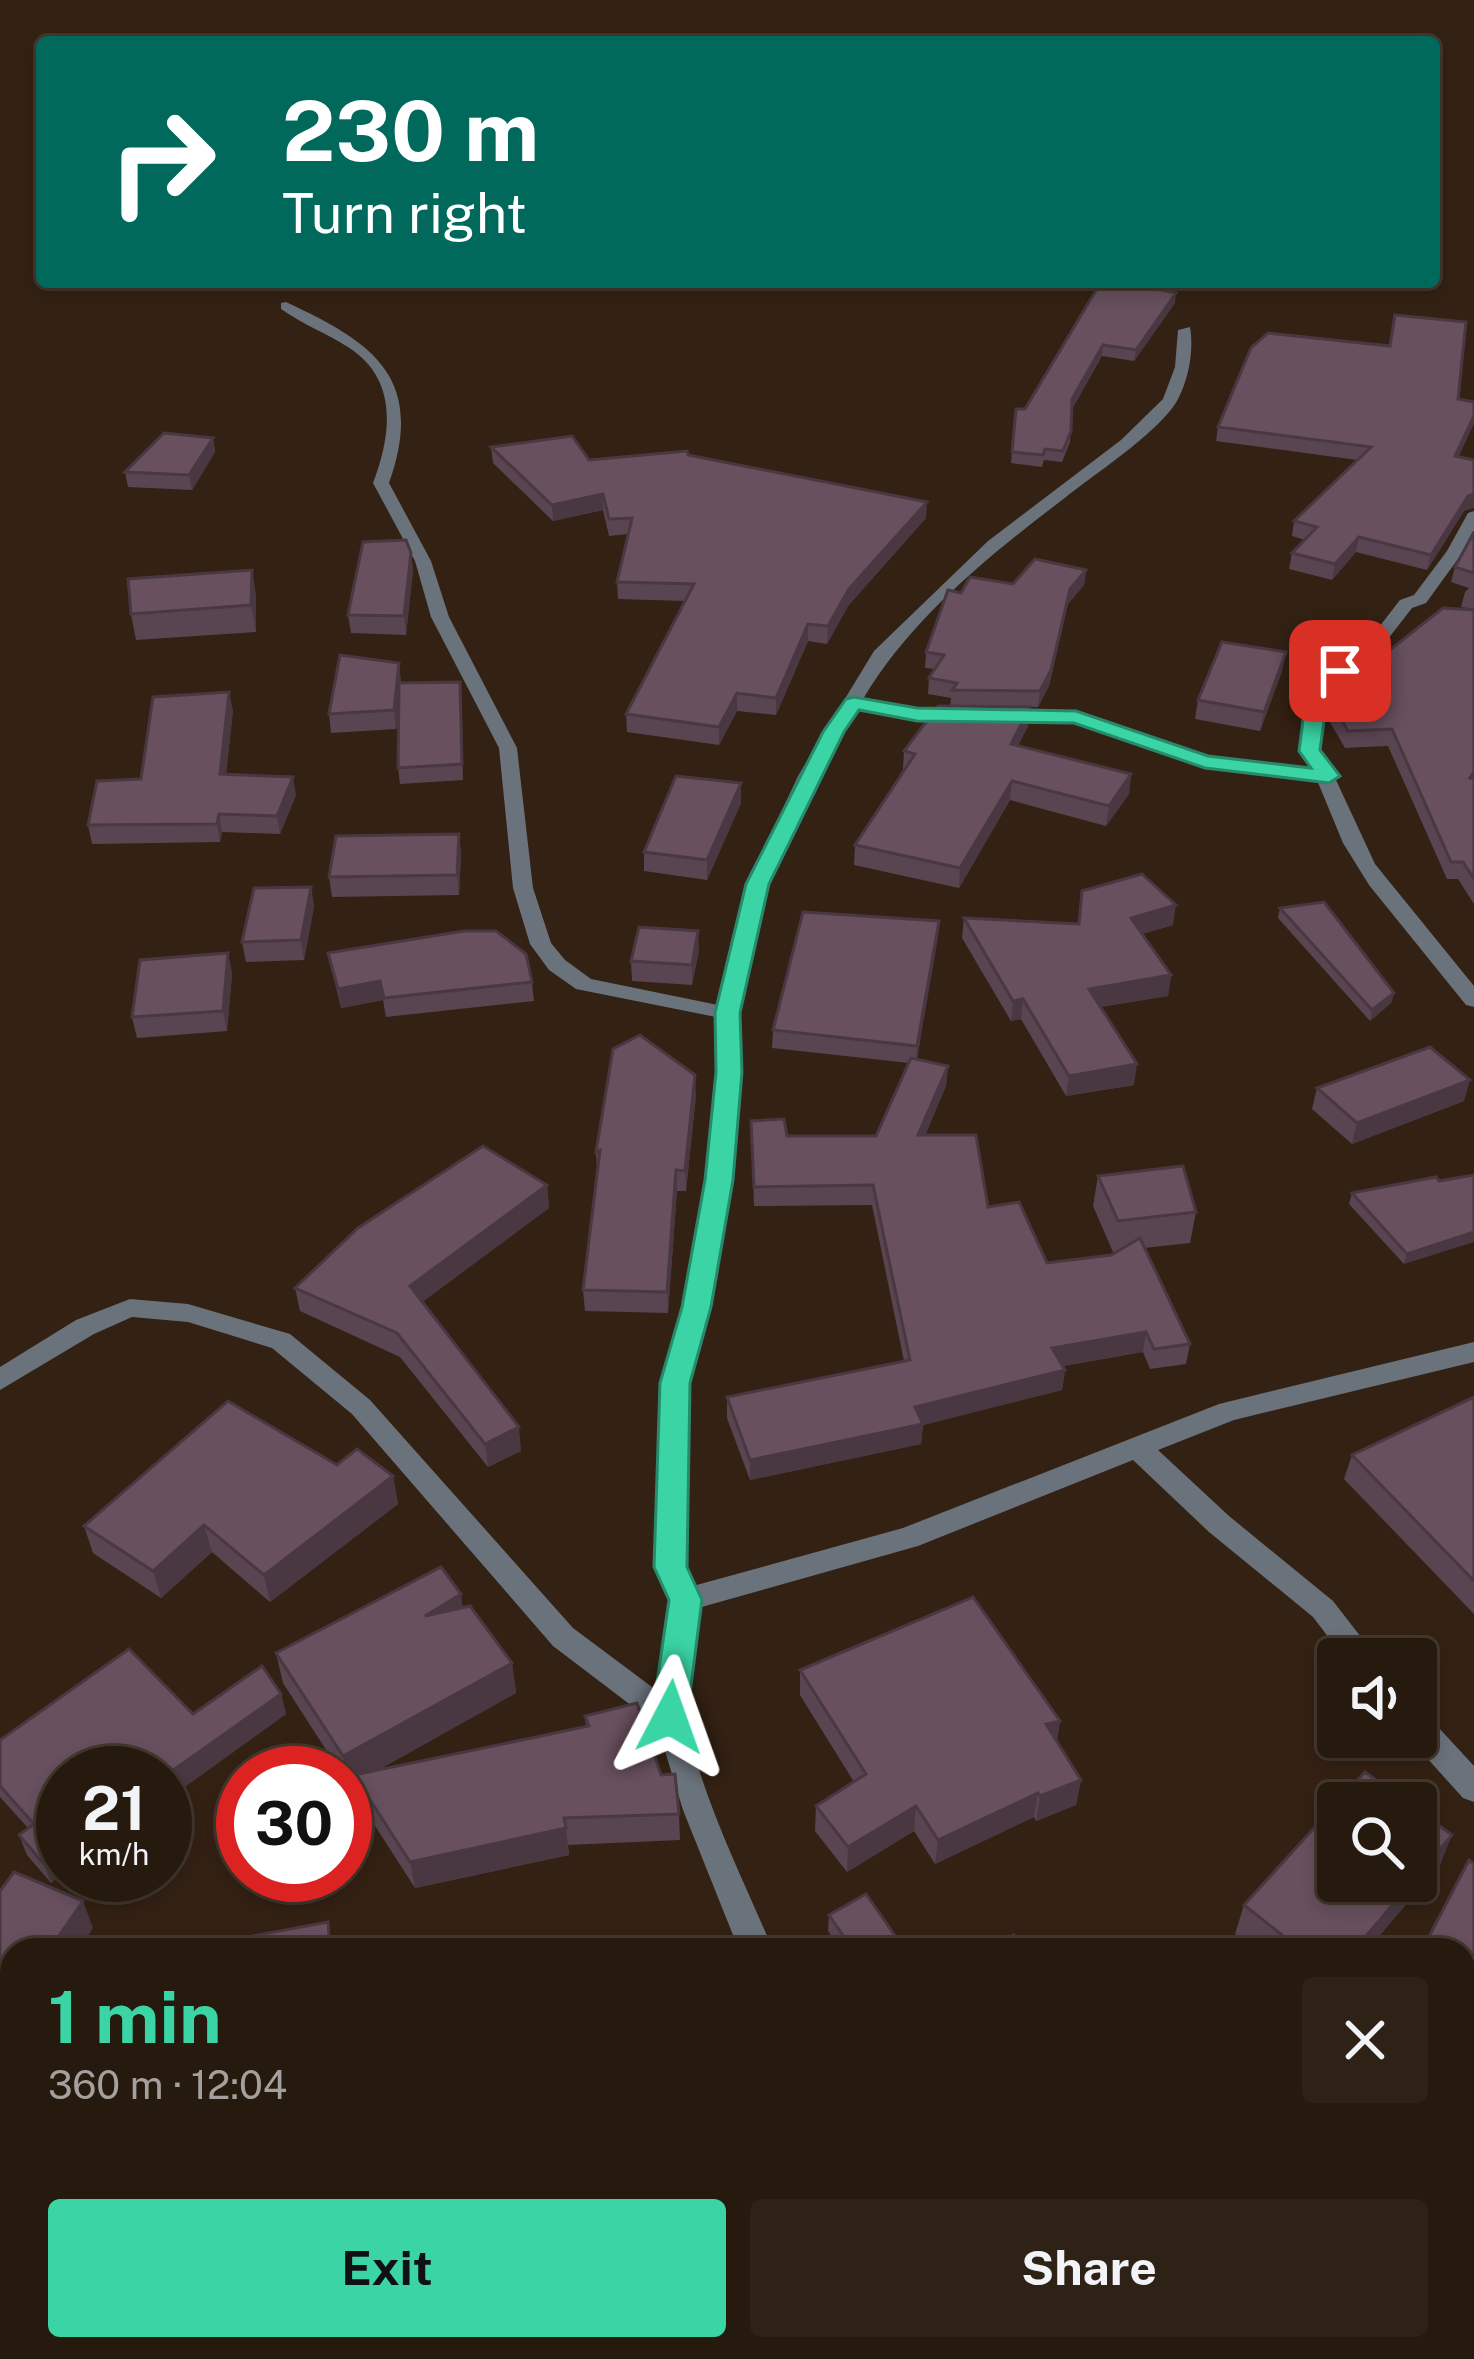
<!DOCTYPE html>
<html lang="en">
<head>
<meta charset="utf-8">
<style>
  body { margin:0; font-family:"Public Sans",sans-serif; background:#2e2217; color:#f1f3f6; height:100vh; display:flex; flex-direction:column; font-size:45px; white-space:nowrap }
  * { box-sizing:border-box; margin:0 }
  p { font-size:39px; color:#a4a09e }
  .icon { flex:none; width:66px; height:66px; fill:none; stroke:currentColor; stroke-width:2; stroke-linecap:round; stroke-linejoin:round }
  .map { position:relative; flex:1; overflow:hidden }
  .sheet { position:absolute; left:0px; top:1938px; width:1476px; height:423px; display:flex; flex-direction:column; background:#26190e; border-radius:36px 36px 0 0; box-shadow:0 6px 18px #0003,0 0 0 3px #42382e }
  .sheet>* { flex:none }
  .top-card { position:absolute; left:36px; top:36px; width:1404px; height:252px; border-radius:12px; box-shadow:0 6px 18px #0003,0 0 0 3px #42382e; background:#00695c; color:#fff; overflow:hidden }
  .buttons { position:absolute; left:1317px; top:1638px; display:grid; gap:24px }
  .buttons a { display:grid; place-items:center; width:120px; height:120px; border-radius:12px; background:#26190e; box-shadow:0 6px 18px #0003,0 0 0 3px #42382e; font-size:60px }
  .speed { position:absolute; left:36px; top:1746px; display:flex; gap:24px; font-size:60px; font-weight:700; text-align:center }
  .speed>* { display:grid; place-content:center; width:156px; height:156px; border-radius:50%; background:#26190e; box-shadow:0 6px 18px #0003,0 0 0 3px #42382e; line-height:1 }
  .speed small { font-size:30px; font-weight:400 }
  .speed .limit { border:18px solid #d22; background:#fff; color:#111 }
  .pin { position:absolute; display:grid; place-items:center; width:102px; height:102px; color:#fff; margin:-51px; border-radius:24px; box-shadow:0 6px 18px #0006 }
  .me { position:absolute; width:132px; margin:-66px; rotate:4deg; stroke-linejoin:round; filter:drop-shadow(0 0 9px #0008) }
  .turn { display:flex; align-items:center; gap:42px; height:252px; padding:0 48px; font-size:54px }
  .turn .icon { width:156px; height:156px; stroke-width:2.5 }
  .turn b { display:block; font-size:84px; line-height:102px }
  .round { display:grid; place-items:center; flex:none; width:126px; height:126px; border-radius:12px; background:#2e2217 }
  .summary { display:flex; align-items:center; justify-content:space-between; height:204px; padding:0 48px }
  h1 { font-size:72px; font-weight:700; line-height:90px; color:#3ad4a5 }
  .button { display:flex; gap:24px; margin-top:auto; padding:24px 48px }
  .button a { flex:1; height:138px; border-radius:12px; background:#3ad4a5; color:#111; font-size:48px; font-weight:700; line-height:138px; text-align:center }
  .button a+a { background:#2e2217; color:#f1f3f6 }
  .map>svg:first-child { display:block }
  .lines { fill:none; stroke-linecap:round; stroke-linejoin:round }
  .street { fill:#6a727b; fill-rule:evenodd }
  .wall { fill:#594551 }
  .shaded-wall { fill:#493842 }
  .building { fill:#68505e; stroke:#493842; stroke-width:3 }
  .route { fill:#3ad4a5; stroke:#268a6b; stroke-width:3 }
</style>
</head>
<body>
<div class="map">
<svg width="1474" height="2359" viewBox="0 0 1474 2359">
  <rect width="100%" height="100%" fill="#332113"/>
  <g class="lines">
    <!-- street -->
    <g class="street">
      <path d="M286,302C374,343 426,378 389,483L431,561L449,617L517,748L533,888L551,943L565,960L591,979L718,1005L748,884L798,776L874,651L988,541L1121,440L1163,399L1175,367L1178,330L1190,327C1194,349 1189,378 1178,399C1162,430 1095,474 1066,497C990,555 912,617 863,699L917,710L964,711L973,716L970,720H917L857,709L816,776L768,884L738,1013L740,1072L731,1180L710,1307L688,1383L685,1567L693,1586L903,1528L1219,1404L1474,1342V1362L1234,1420L1158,1450L1229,1516L1333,1601L1378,1659H1345L1313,1617L1209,1532L1133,1460L918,1546L698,1608C692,1643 679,1685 686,1720C702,1799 742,1876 773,1950H739L683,1810L657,1725L553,1646L352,1414L272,1348L188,1322L132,1317L94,1334L0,1390V1367L76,1320L130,1299L188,1304L290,1334L370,1400L573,1628L656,1690L670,1600L657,1567L662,1383L684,1307L707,1180L718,1072L716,1017L576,989L549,970L530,944L513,888L499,748L431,617L415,561L373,483C392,433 398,379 348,347C326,333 302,324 281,309V303Z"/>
      <path d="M1474,511V531L1463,552L1426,603L1412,608L1381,648L1346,675L1324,705L1318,751L1338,776L1336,780L1375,864L1474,986V1007L1466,1005L1369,885L1343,843L1317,780L1205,768L1074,722L999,721L990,716L999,711L1076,712L1208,757L1311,768L1300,751L1309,701L1334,667L1369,640L1400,600L1414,595L1447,551L1468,513Z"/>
      <path d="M1416,1711L1427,1715L1474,1766V1802L1463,1798L1408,1737H1416Z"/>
      <path d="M0,2329L12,2331V2349H67L71,2359H0Z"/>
      <path d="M354,2349H433L429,2359H350Z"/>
      <path d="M745,2349H835L836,2352L833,2359H749Z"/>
    </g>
  </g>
  <!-- wall -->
  <g class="wall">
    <path d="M1101,282L1175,303L1134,361L1102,356L1072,409L1070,442L1062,462L1044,460L1042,467L1011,463L1016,409H1025Z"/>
    <path d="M1458,399L1474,423L1458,457L1464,511L1427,570L1356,552L1332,580L1289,569L1292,553L1305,540L1292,536L1294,521L1357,460L1216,441L1218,427Z"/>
    <path d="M213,438L215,452L192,490L128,487L125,472Z"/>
    <path d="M491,447L589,460L688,455L926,518L848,606L827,644L808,641L776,715L737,711L719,745L627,732L626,714L686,601L618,599L617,582L628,534L609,536L603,510L553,521L493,463Z"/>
    <path d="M1474,532V609L1461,607L1465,592L1469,588L1451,582L1455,567Z"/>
    <path d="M411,553L413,570L406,635L351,633L348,615Z"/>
    <path d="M252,570L256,597V632L136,640L131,614Z"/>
    <path d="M1086,570L1084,585L1068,604L1049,686L1038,707L950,706L951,698L928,694L929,678L935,669L925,668L926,652L961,593Z"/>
    <path d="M1474,610V904L1458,879H1447L1388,746L1345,748L1327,717L1330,700L1357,676Z"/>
    <path d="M1282,671L1260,731L1195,719L1198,700Z"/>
    <path d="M460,682L463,780L400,784L398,768L399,704L396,729L331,733L329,714L401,683Z"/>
    <path d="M1030,707L1028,726L1018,745L1131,774L1129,794L1106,826L1010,800L959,888L854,865L855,845L904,771L903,770L904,751Z"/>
    <path d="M233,710L226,774L296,795L280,834L222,832L220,842L92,844L88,825L141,779Z"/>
    <path d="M741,803L707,880L644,871V852Z"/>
    <path d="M459,834L461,854L459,895L332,897L329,877Z"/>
    <path d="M311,887L314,907L304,960L246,962L242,942Z"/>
    <path d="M1280,908L1394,993L1391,1003L1370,1021L1278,918Z"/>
    <path d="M964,918L1078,924L1173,925L1142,934L1171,975L1168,996L1100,1007L1134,1085L1066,1096L1021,1019L1011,1021L962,938Z"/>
    <path d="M939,921L917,1060L948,1066L946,1086L925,1135L988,1207L1047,1263L1111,1255L1117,1251L1113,1252L1093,1206L1098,1176L1196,1212L1190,1243L1144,1248L1190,1344L1186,1364L1150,1369L1143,1352L1063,1366L1065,1370L1062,1390L923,1425L921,1444L750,1480L727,1418V1397L904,1361L872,1205L754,1206L751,1121L787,1136H876L909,1063L772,1048L773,1030Z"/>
    <path d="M699,951L692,985L632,981L631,961Z"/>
    <path d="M228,953L232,974L227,1031L137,1038L132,1017Z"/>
    <path d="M328,953L532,982L534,1001L386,1017L383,1000L341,1008Z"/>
    <path d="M1317,1088L1464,1101L1352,1144L1312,1109Z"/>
    <path d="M696,1095L686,1191H677L668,1313L585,1311L583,1290L597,1170L596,1152Z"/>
    <path d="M1439,1181L1404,1264L1349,1204L1352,1193Z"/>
    <path d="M547,1185L549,1208L422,1302L521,1451L488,1467L400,1357L300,1311L295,1288Z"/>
    <path d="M1474,1397V1614L1344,1479L1352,1455Z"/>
    <path d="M337,1465L393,1476L398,1504L270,1602L212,1552L161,1598L93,1553L84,1526Z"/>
    <path d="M463,1608L512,1663L516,1693L380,1769L586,1726L585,1716L661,1775L679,1814L680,1840L568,1845L569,1855L415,1888L359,1801L355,1783L350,1786L345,1779V1773H341L283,1683L276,1653Z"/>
    <path d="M800,1670L1060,1721L1057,1741L1081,1780L1076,1805L1036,1821L1034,1817L935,1864L914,1831L847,1872L815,1831L816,1806L854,1782L800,1695Z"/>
    <path d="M281,1694L286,1714L165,1801V1773L51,1883L27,1855L19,1835L28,1828L0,1797V1740L193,1714Z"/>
    <path d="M1474,1864V2028L1464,2021V1950Z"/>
    <path d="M1440,1865L1367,1950H1255L1235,1934L1244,1905Z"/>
    <path d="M829,1915L905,1950H841L828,1931Z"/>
  </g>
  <!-- shaded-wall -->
  <g class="shaded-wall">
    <path d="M1176,293L1175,303L1134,361L1136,350Z"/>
    <path d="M1103,345L1102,356L1071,411L1072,399Z"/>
    <path d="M1474,416V423L1452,471L1455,456Z"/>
    <path d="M213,438L215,452L192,490L189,475Z"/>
    <path d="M603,494V510L553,521L552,505Z"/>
    <path d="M1474,494V508L1464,511L1427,570L1431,555L1468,496Z"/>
    <path d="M927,502L926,518L848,606L827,644L828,626L849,589Z"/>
    <path d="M1359,537L1356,552L1332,580L1335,564Z"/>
    <path d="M411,553L413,570L406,635L404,616Z"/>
    <path d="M252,570L256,597V632L251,605Z"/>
    <path d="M1086,570L1084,585L1068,604L1049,686L1038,707L1040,691L1070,589Z"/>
    <path d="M808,624V641L776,715V698Z"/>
    <path d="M1286,652L1282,671L1260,731L1264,712Z"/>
    <path d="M399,663L401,681L396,729L394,710Z"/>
    <path d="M229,692L233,710L224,792L220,774Z"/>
    <path d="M737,693V711L719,745V727Z"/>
    <path d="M1030,707L1028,726L1009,763L1011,744Z"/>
    <path d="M1131,774L1129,794L1106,826L1109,806Z"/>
    <path d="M293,777L296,795L280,834L277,816Z"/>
    <path d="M1012,781L1010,800L959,888L960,868Z"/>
    <path d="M741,783V803L707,880V860Z"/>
    <path d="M219,814L222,832L220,842L217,824Z"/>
    <path d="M459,834L461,854L459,895L457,875Z"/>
    <path d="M311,887L314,907L304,960L301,940Z"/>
    <path d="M1176,905L1173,925L1128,938L1131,918Z"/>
    <path d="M939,921L938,938L916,1064L917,1046Z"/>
    <path d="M698,931L699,951L692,985V965Z"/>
    <path d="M228,953L232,974L227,1031L223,1011Z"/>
    <path d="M1171,975L1168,996L1086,1009L1089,989Z"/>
    <path d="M380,981L383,1000L341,1008L338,989Z"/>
    <path d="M1394,993L1391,1003L1370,1021L1372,1010Z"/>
    <path d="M1023,999L1021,1019L1011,1021L1013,1001Z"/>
    <path d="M1137,1064L1134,1085L1066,1096L1069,1076Z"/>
    <path d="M948,1066L946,1086L917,1155L918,1135Z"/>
    <path d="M695,1075L696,1095L686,1191L685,1171Z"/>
    <path d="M1470,1080L1464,1101L1352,1144L1357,1123Z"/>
    <path d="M676,1170L677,1191L668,1313L667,1292Z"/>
    <path d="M547,1185L549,1208L413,1309L410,1286Z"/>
    <path d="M1474,1224V1242L1404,1264L1407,1254Z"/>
    <path d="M1146,1332L1143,1352L1049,1368L1052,1348Z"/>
    <path d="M1065,1370L1062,1390L923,1425L921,1444L750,1480V1460L915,1407Z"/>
    <path d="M519,1427L521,1451L488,1467L485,1444Z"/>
    <path d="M393,1476L398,1504L270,1602L264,1575Z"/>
    <path d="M204,1525L212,1552L161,1598L153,1571Z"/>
    <path d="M461,1594L465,1624L425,1616Z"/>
    <path d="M512,1663L516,1693L358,1781L354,1775L355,1783L350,1786L343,1756Z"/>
    <path d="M281,1694L286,1714L165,1801V1776Z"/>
    <path d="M1060,1721L1056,1746L1046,1724Z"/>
    <path d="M1081,1780L1076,1805L1036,1821L1040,1796Z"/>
    <path d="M1038,1793L1034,1817L935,1864L938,1840Z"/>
    <path d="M916,1806L914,1831L847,1872L848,1847Z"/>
    <path d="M566,1828L569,1855L415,1888L410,1862Z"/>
    <path d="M1452,1835L1440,1865L1367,1950H1354L1413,1881H1416V1877Z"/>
    <path d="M63,1849V1874L51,1883L43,1863Z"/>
    <path d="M83,1901L93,1928L79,1950H49Z"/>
    <path d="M12,2011V2059L0,2081V2033Z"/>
  </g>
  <!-- building -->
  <g class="building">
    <path d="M1101,282H1122L1176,293L1136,350L1103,345L1072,399L1071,431L1063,451L1045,449L1043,455L1012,452L1016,409H1025Z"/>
    <path d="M1395,315L1466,322L1458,399L1474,402V416L1455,456L1474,460V494L1468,496L1431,555L1359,537L1335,564L1292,553L1317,527L1294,521L1371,447L1218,427L1251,348L1268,333L1390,346Z"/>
    <path d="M164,433L213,438L189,475L125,472Z"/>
    <path d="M572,436L589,460L687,451L688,455L927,502L849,589L828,626L808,624L776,698L737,693L719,727L626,714L694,584L617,582L632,518L609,519L603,494L552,505L491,447Z"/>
    <path d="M1474,532V573L1455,567Z"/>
    <path d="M406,540L411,553L404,616L348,615L363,542Z"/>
    <path d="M1035,559L1086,570L1070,589L1051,670L1040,691L952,690L957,683L929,678L944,655L926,652L948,590L961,593L970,577L1013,584Z"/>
    <path d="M252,570L251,605L131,614L128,579Z"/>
    <path d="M1443,608L1474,610V772L1469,779L1474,776V879L1463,862H1451L1392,729L1348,731L1330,700L1336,685L1357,676Z"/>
    <path d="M1222,642L1286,652L1264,712L1198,700Z"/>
    <path d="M340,655L399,663L394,710L329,714Z"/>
    <path d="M460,682L462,764L398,768L399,683Z"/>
    <path d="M229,692L220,774L293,777L277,816L219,814L217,824L88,825L97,781L141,779L153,697Z"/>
    <path d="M938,706L1030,707L1011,744L1131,774L1109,806L1012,781L960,868L855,845L915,754L904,751Z"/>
    <path d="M676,776L741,783L707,860L644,852Z"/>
    <path d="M459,834L457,875L329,877L336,836Z"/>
    <path d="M1142,874L1176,905L1131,918L1171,975L1089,989L1137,1064L1069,1076L1023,999L1013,1001L964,918L1079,924L1082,891Z"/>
    <path d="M311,887L301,940L242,942L254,888Z"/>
    <path d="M1324,902L1394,993L1372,1010L1280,908Z"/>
    <path d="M803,912L939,921L917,1046L773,1030Z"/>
    <path d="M639,927L698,931L692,965L631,961Z"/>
    <path d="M464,931H496L526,954L532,982L384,998L380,981L338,989L328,953Z"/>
    <path d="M228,953L223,1011L132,1017L140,960Z"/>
    <path d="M640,1035L695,1075L685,1171L676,1170L667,1292L583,1290L600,1150L596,1152L613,1049Z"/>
    <path d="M1430,1047L1470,1080L1357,1123L1317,1088Z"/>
    <path d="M911,1058L948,1066L918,1135H976L988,1207L1019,1202L1047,1263L1111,1255L1140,1238L1190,1344L1154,1349L1146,1332L1052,1348L1065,1370L915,1407L923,1424L750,1460L727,1397L910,1360L873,1185L754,1187L751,1121L784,1119L787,1136H876Z"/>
    <path d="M483,1146L547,1185L410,1286L519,1427L485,1444L397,1333L295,1288L358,1228Z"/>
    <path d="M1183,1166L1196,1212L1118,1221L1098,1176Z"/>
    <path d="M1474,1175V1232L1407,1254L1352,1193L1436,1177L1439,1181Z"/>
    <path d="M1474,1397V1581L1352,1455Z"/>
    <path d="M228,1401L337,1465L357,1449L393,1476L264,1575L204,1525L153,1571L84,1526Z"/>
    <path d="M441,1567L461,1594L425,1616L470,1606L512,1663L343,1756L276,1653Z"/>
    <path d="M973,1597L1060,1721L1046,1724L1081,1780L1040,1796L1038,1793L938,1840L916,1806L848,1847L816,1806L866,1774L800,1670Z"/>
    <path d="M129,1649L193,1714L262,1666L281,1694L165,1776V1773H63V1849L43,1863L19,1835L34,1824L0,1786V1740Z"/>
    <path d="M637,1703L661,1775L675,1774L679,1814L564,1818L566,1828L410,1862L354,1775L589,1726L585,1716Z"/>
    <path d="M1365,1772L1407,1803H1338V1881H1413L1354,1950H1301L1244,1905Z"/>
    <path d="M1416,1809L1452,1835L1416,1877Z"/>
    <path d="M1469,1860L1474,1864V2002L1464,1995V1950H1422Z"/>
    <path d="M14,1872L83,1901L49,1950H12V2011L0,2033V1891Z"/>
    <path d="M866,1894L905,1950H853L829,1915Z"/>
    <path d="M328,1922L330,1950H243L242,1938Z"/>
    <path d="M1014,1935L1024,1950H984Z"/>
  </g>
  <!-- route -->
  <path class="route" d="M1333,667L1350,671L1326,706L1320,750L1340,776L1329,783L1205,768L1074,723L917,721L859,710L844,732L769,884L740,1013L742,1072L733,1180L711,1307L690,1383L687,1567L702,1600L687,1717L682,1728L670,1732L658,1728L652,1717L669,1600L654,1567L660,1383L682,1307L705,1180L716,1072L715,1013L746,884L823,732L846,699L854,697L917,708L1076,711L1208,756L1311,768L1299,751L1305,705Z"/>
</svg>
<div class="buttons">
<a><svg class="icon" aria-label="sound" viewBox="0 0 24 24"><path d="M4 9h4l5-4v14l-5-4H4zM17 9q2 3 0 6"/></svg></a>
<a><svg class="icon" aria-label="search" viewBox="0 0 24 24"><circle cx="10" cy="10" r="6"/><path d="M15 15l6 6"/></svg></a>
</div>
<div class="speed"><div>21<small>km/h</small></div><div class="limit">30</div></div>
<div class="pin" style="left:1340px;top:671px;background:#d93025"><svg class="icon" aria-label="arrive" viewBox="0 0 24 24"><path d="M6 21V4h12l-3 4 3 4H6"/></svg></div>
<svg class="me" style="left:670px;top:1717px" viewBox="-20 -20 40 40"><path d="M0-17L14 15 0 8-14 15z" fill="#3ad4a5" stroke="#fff" stroke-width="4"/></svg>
<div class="top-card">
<div class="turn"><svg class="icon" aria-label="right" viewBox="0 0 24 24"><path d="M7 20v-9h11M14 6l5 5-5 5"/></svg><div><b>230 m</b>Turn right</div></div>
</div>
<section class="sheet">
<div class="summary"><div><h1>1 min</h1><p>360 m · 12:04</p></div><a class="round"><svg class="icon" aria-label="close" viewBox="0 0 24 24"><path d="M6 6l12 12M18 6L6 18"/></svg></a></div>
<div class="button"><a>Exit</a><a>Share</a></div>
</section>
</div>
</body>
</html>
